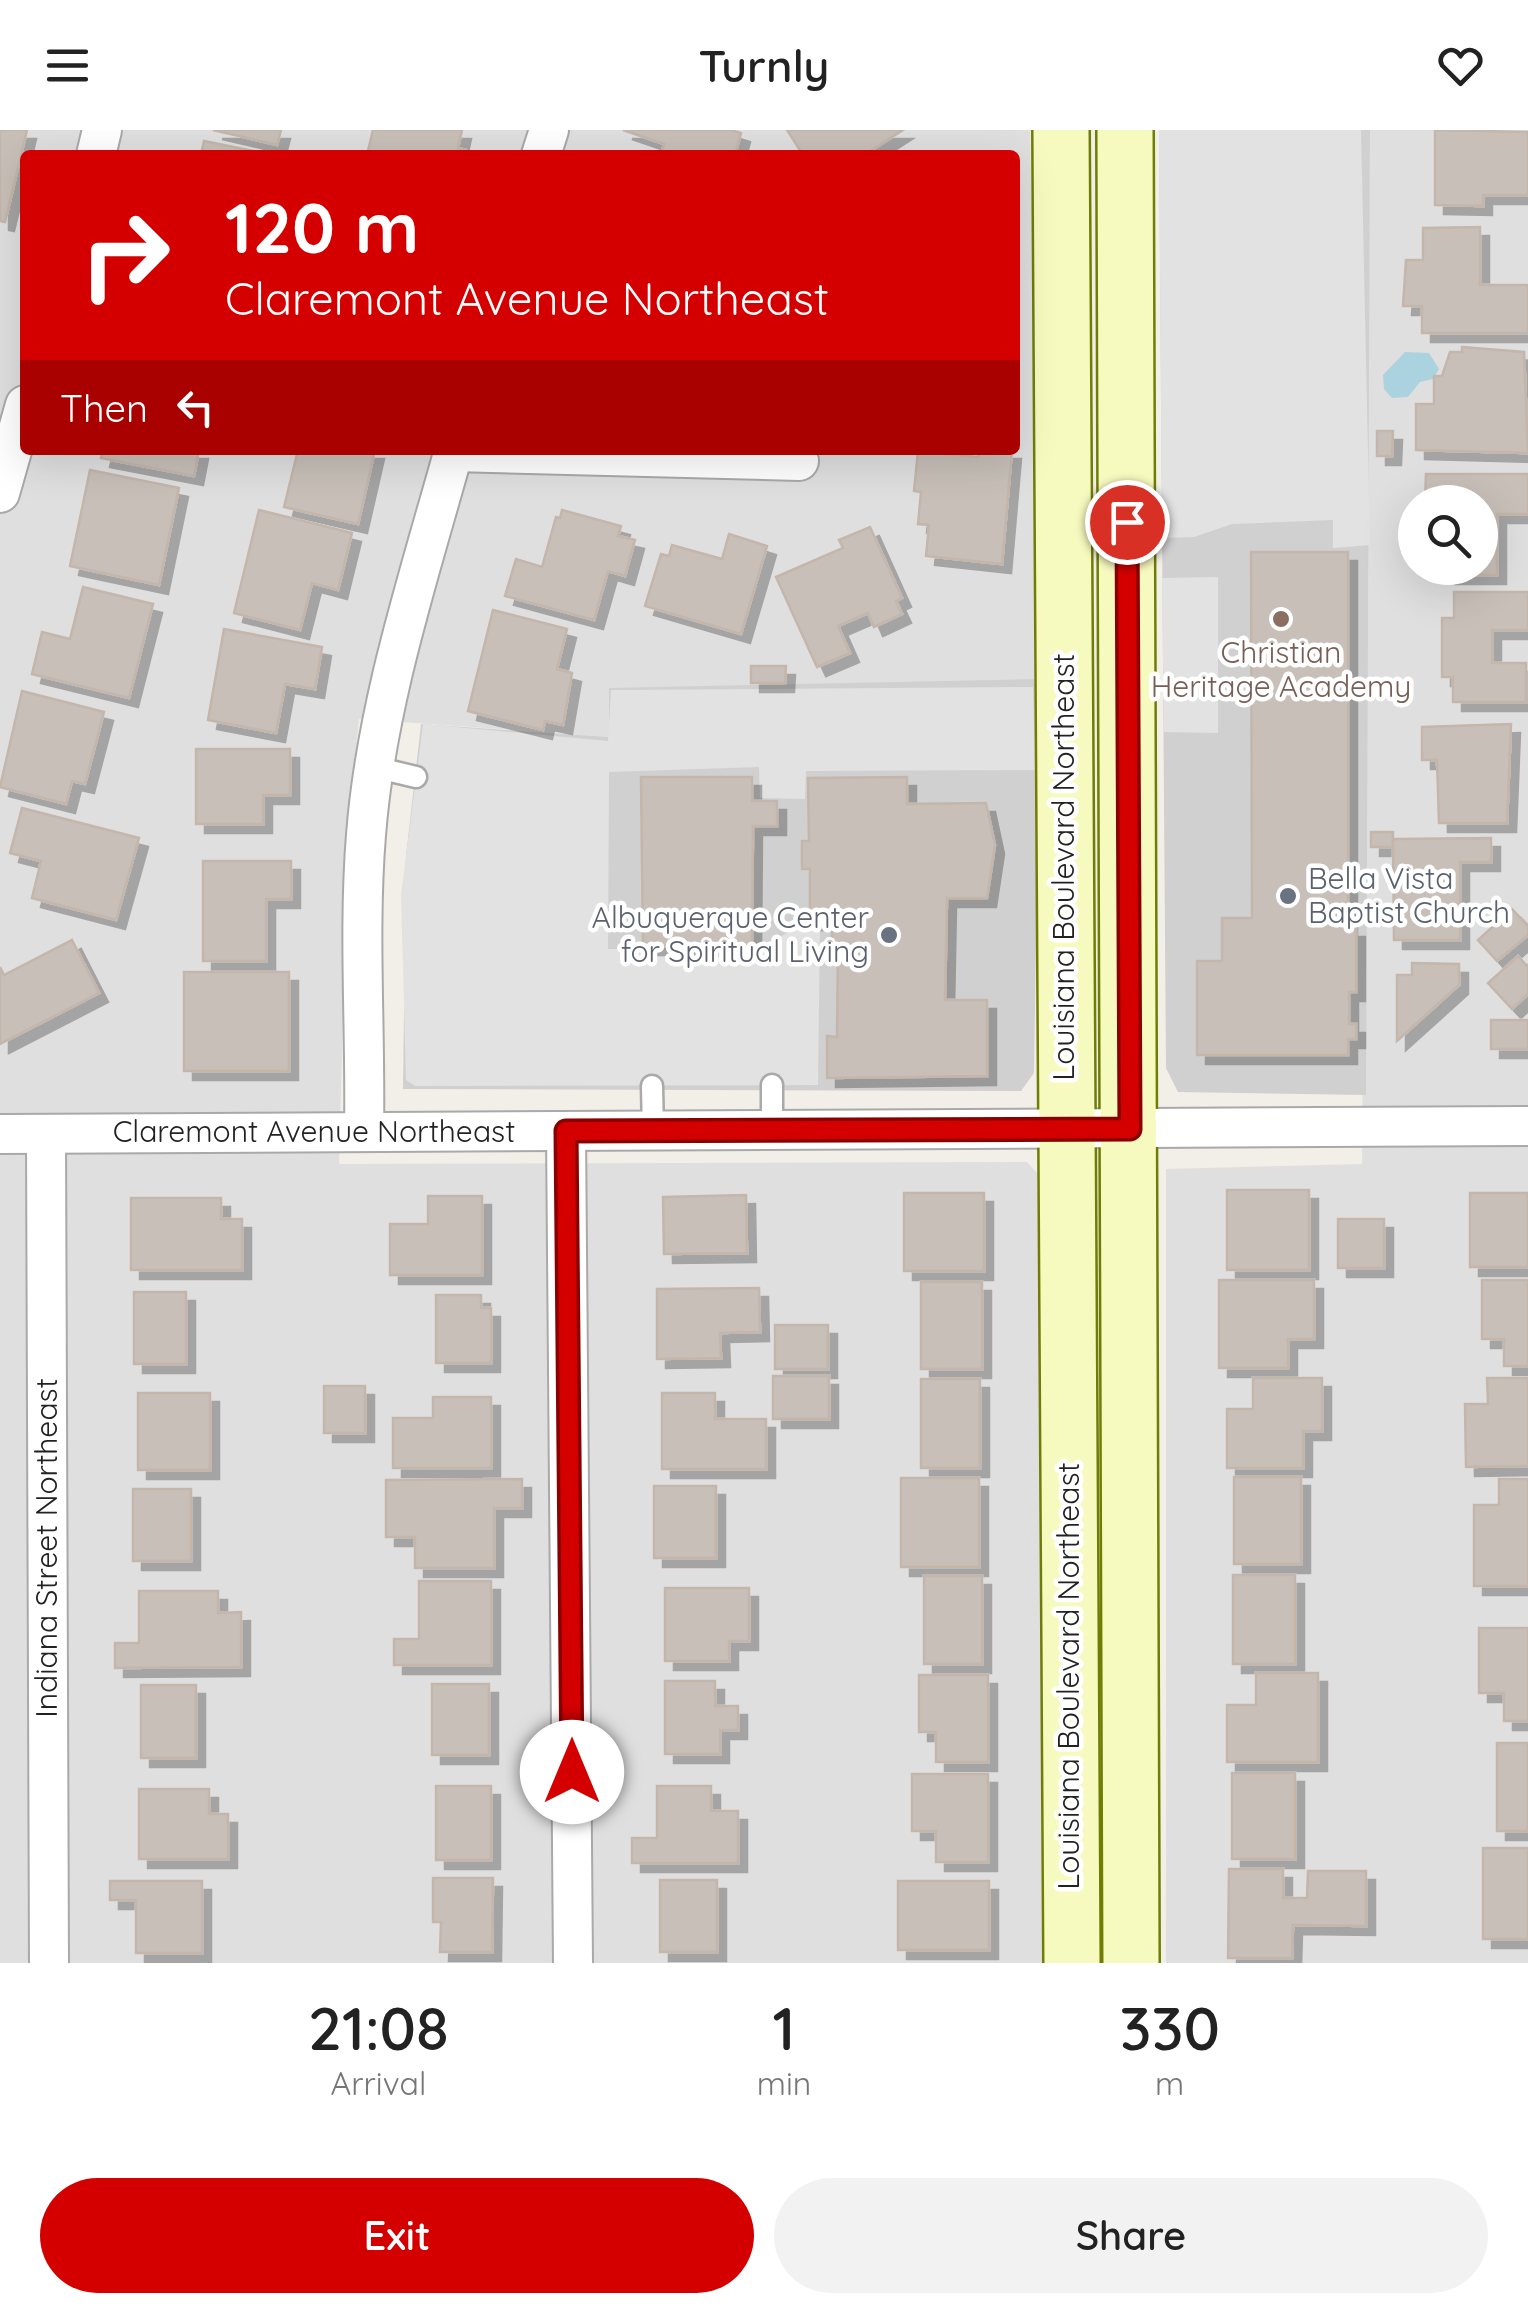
<!DOCTYPE html>
<html lang="en">
<head>
<meta charset="utf-8">
<style>
  body { margin:0; font-family:Quicksand,sans-serif; background:#f2f2f2; color:#222; height:100vh; display:flex; flex-direction:column; font-size:38px; white-space:nowrap }
  * { box-sizing:border-box; margin:0 }
  p { font-size:32px; color:#767676 }
  .icon { flex:none; width:55px; height:55px; fill:none; stroke:currentColor; stroke-width:2; stroke-linecap:round; stroke-linejoin:round }
  .map { position:relative; height:1833px; overflow:hidden }
  .details { display:flex; flex-direction:column; background:#fff; flex:1 }
  .details>* { flex:none }
  .top-card { position:absolute; left:20px; top:20px; width:1000px; height:305px; border-radius:10px; box-shadow:0 10px 40px #0002; background:#d40000; color:#fff; overflow:hidden }
  .controls { position:absolute; left:1398px; top:355px; display:grid; gap:20px }
  .controls a { display:grid; place-items:center; width:100px; height:100px; border-radius:50%; background:#fff; box-shadow:0 10px 40px #0002; font-size:50px }
  .pin { position:absolute; display:grid; place-items:center; width:85px; height:85px; color:#fff; margin:-42px; border:5px solid #fff; border-radius:50%; box-shadow:0 2px 10px #0007 }
  .me { position:absolute; width:110px; margin:-55px; rotate:0deg; stroke-linejoin:round; filter:drop-shadow(0 0 8px #0008) }
  .turn { display:flex; align-items:center; gap:35px; height:210px; padding:0 40px; font-size:45px }
  .turn .icon { width:130px; height:130px; stroke-width:2.5 }
  .turn b { display:block; font-size:70px; line-height:85px }
  .then { display:flex; align-items:center; height:95px; padding:0 40px; background:#0003; gap:20px; font-size:38px }
  .eta { display:flex; justify-content:space-evenly; align-items:center; height:170px; text-align:center }
  .eta b { font-size:60px; font-weight:600; line-height:70px }
  .action { display:flex; gap:20px; margin-top:auto; padding:20px 40px }
  .action a { flex:1; height:115px; border-radius:60px; background:#d40000; color:#fff; font-size:40px; font-weight:600; line-height:115px; text-align:center }
  .action a+a { background:#f2f2f2; color:#222 }
  header { display:flex; justify-content:space-between; align-items:center; height:130px; padding:0 40px; background:#fff; font-size:45px; font-weight:600 }
  .map>svg:first-child { display:block }
  .residential { fill:#e0dfdf; fill-rule:evenodd }
  .religious { fill:#d0d0d0 }
  .parking { fill:#e2e2e2 }
  .water { fill:#aad3df }
  .building { fill:#c7bfb8; stroke:#c4b6ab; stroke-width:2.5; filter:url(#shadow) }
  .lines { fill:none; stroke-linecap:round; stroke-linejoin:round }
  .lane-casing { stroke:#a9a9a9; stroke-width:25 }
  .street-casing { stroke:#a9a9a9; stroke-width:42 }
  .secondary-casing { stroke:#707d05; stroke-width:60 }
  .lane { stroke:#fff; stroke-width:20 }
  .street { stroke:#fff; stroke-width:38 }
  .secondary { stroke:#f7fabf; stroke-width:55 }
  .route-casing { stroke:#8a0000; stroke-width:25 }
  .route { stroke:#d40000; stroke-width:18 }
  .education-dot { fill:#8d6e63; stroke:#fff; stroke-width:4 }
  .worship-dot { fill:#6b7280; stroke:#fff; stroke-width:4 }
  .labels { text-anchor:middle; stroke-width:9; stroke-linejoin:round; paint-order:stroke }
  .education-label { font-size:30px; fill:#785e54; stroke:#fff }
  .street-label { font-size:30px; fill:#222; stroke:#fff }
  .worship-label { font-size:30px; fill:#5b616d; stroke:#fff; text-anchor:start }
</style>
</head>
<body>
<header><svg class="icon" aria-label="menu" viewBox="0 0 24 24"><path d="M4 6h16M4 12h16M4 18h16"/></svg>Turnly<svg class="icon" aria-label="heart" viewBox="0 0 24 24"><path d="M12 20l-8-8c-3-5 5-10 8-4 3-6 11-1 8 4z"/></svg></header>
<div class="map">
<svg width="1528" height="1833" viewBox="0 0 1528 1833">
  <defs>
    <filter id="shadow"><feDropShadow dx="9" dy="9" stdDeviation="0" flood-color="#0004"/></filter>
  </defs>
  <rect width="100%" height="100%" fill="#f2efe9"/>
  <!-- residential -->
  <g class="residential">
    <path d="M0,0H1030L1042,557L609,559V607L359,589L348,696L339,1034L1027,1032L1039,1045L1042,1833H0ZM25,25H1015V320H25Z"/>
    <path d="M1370,0H1528V1833H1166V1039L1362,1034ZM1415,372H1480V438H1415Z"/>
  </g>
  <!-- religious -->
  <g class="religious">
    <path d="M1159,0H1370L1366,965L1178,962L1166,938Z"/>
    <path d="M1040,549L1034,943L1021,961L403,959L406,726L421,594L609,607V558Z"/>
  </g>
  <!-- parking -->
  <g class="parking">
    <path d="M1159,0H1361L1370,415L1333,418V390L1232,394L1194,407L1162,408Z"/>
    <path d="M1218,447V603L1164,602L1162,448Z"/>
    <path d="M1033,557L1035,640L806,641L805,669L760,668L759,637L609,642L608,819L753,820L806,794H820L818,955L415,956L406,950L401,765L423,594L608,611L611,560Z"/>
  </g>
  <!-- water -->
  <path class="water" d="M1405,222L1429,223L1439,239L1433,249L1420,252L1408,267L1392,268L1384,259L1383,245Z"/>
  <!-- building -->
  <g class="building">
    <path d="M0,0H27L5,92L0,91Z"/>
    <path d="M213,0H281L277,15Z"/>
    <path d="M373,0H462L458,18L466,20L464,25H367Z"/>
    <path d="M623,0H731L741,3L735,25H661L664,14Z"/>
    <path d="M787,0H903L864,25H803Z"/>
    <path d="M1435,0L1528,2V65H1483V76L1435,75Z"/>
    <path d="M204,11L274,25H201Z"/>
    <path d="M1480,97V155H1528V203H1422V176H1403L1406,130H1423V98Z"/>
    <path d="M1462,217L1524,222L1528,323L1416,320V274H1434V246H1442L1450,222H1462Z"/>
    <path d="M1377,301H1393L1392,326H1377Z"/>
    <path d="M103,320H199L194,346L101,328Z"/>
    <path d="M298,320H375L358,394L284,377Z"/>
    <path d="M979,320H1012L1002,434L926,426L929,395L918,394L921,362L914,361L918,321L978,327Z"/>
    <path d="M90,340L179,358L159,455L70,436Z"/>
    <path d="M1426,344H1528V384H1497V445H1446V438H1480V372H1425Z"/>
    <path d="M259,380L352,403L338,460L312,453L300,500L234,483Z"/>
    <path d="M562,380L621,396L618,406L635,410L625,446L608,441L594,490L505,466L516,429L542,437L556,387L560,388Z"/>
    <path d="M870,397L902,468L896,471L902,484L874,497L868,483L838,496L850,523L817,537L776,447L843,418L839,410Z"/>
    <path d="M729,404L767,416L741,504L645,476L661,424L669,426L672,415L722,429Z"/>
    <path d="M1251,422H1348V798H1356V862H1349V894H1356V909H1348V925H1197V831H1222V788H1252Z"/>
    <path d="M83,457L153,474L129,568L32,544L42,502L70,509Z"/>
    <path d="M1454,462H1528V500H1492V533H1526V572H1453V547H1442V488H1454Z"/>
    <path d="M493,480L567,499L557,539L572,543L563,595L545,591L543,600L468,581Z"/>
    <path d="M224,499L322,517L315,559L285,554L276,603L208,590Z"/>
    <path d="M751,536H786L785,553H751Z"/>
    <path d="M22,561L104,582L85,654L72,651L66,674L0,657Z"/>
    <path d="M1511,594L1507,693H1439L1437,630H1422V597Z"/>
    <path d="M196,619H290V665H263V694H196Z"/>
    <path d="M641,647H752V671H777V696H753L752,817L643,816Z"/>
    <path d="M907,647V674L986,673L995,715L987,768H947L945,870H987V946L827,948V906L837,907L838,820H832V791H810V739H802V711H809L808,648Z"/>
    <path d="M22,678L139,708L116,790L32,768L41,731L10,723Z"/>
    <rect x="1371" y="702" width="22" height="15"/>
    <path d="M1491,708V732H1460V810H1394L1393,709Z"/>
    <path d="M203,731H291V769H266V831H203Z"/>
    <path d="M1512,779L1528,796V805L1497,831L1478,810Z"/>
    <path d="M72,810L99,863L0,914V837L4,845Z"/>
    <path d="M1518,826L1528,837V864L1512,879L1488,853Z"/>
    <path d="M1412,833L1459,834V855L1397,911V845H1412Z"/>
    <rect x="184" y="842" width="105" height="99"/>
    <rect x="1491" y="890" width="37" height="29"/>
    <rect x="1227" y="1060" width="82" height="80"/>
    <rect x="904" y="1063" width="80" height="78"/>
    <rect x="1470" y="1063" width="58" height="74"/>
    <path d="M746,1065L747,1123L664,1124L663,1067Z"/>
    <path d="M428,1066H482V1145H390V1094H428Z"/>
    <path d="M131,1068H221V1089H242V1140H131Z"/>
    <rect x="1338" y="1089" width="46" height="49"/>
    <path d="M1219,1150H1314V1209H1288V1238H1219Z"/>
    <path d="M1482,1150H1528V1236H1504V1209H1482Z"/>
    <rect x="921" y="1152" width="61" height="87"/>
    <path d="M759,1158L760,1202L720,1203L721,1228L657,1229V1159Z"/>
    <rect x="134" y="1162" width="52" height="72"/>
    <path d="M436,1165H481V1178H491V1233H436Z"/>
    <rect x="775" y="1195" width="53" height="44"/>
    <rect x="773" y="1246" width="56" height="43"/>
    <path d="M1253,1248H1322V1301H1303V1338H1227V1279H1253Z"/>
    <path d="M1487,1248H1528V1336L1466,1337L1465,1274H1488Z"/>
    <rect x="921" y="1249" width="59" height="89"/>
    <rect x="324" y="1256" width="41" height="47"/>
    <rect x="138" y="1263" width="72" height="77"/>
    <path d="M662,1263H715V1289H766V1339H662Z"/>
    <path d="M433,1267H491V1338H393V1288H433Z"/>
    <rect x="1234" y="1347" width="67" height="87"/>
    <rect x="901" y="1348" width="78" height="89"/>
    <path d="M522,1349V1378H494V1438H415V1407H386V1350Z"/>
    <path d="M1499,1349H1528V1456H1474V1375H1499Z"/>
    <rect x="654" y="1356" width="62" height="72"/>
    <rect x="133" y="1359" width="58" height="72"/>
    <rect x="1233" y="1445" width="62" height="89"/>
    <rect x="924" y="1446" width="58" height="88"/>
    <path d="M419,1451H491V1535H394V1509H419Z"/>
    <path d="M665,1458H749V1511H729V1531H665Z"/>
    <path d="M139,1461H218V1483L241,1482V1537L115,1538V1513H139Z"/>
    <path d="M1479,1498H1528V1591H1504V1563H1479Z"/>
    <path d="M1256,1543H1318V1632H1227V1575H1256Z"/>
    <path d="M919,1545H988V1632H936V1602H919Z"/>
    <path d="M665,1551H715V1576H738V1600H720V1624H665Z"/>
    <rect x="432" y="1554" width="57" height="71"/>
    <rect x="141" y="1555" width="55" height="73"/>
    <rect x="1497" y="1613" width="31" height="88"/>
    <rect x="1232" y="1643" width="63" height="86"/>
    <path d="M912,1644H988V1732H936V1701H912Z"/>
    <rect x="436" y="1656" width="55" height="74"/>
    <path d="M657,1656H711V1681H738V1733H632V1708H657Z"/>
    <path d="M139,1659H209V1684H228V1729H139Z"/>
    <rect x="1483" y="1718" width="45" height="91"/>
    <path d="M1229,1739H1283V1768H1307L1308,1741H1366V1796L1293,1795L1292,1828H1228Z"/>
    <path d="M433,1748H493L492,1822H440L441,1792H433Z"/>
    <rect x="660" y="1750" width="57" height="72"/>
    <path d="M110,1751H202V1823H136V1770H110Z"/>
    <rect x="898" y="1751" width="91" height="69"/>
  </g>
  <g class="lines">
    <defs>
      <g id="lane">
        <path d="M374,637L416,647"/>
        <path d="M772,955V1000"/>
        <path d="M652,956L653,1001"/>
      </g>
      <g id="street">
        <path d="M96,25L102,0"/>
        <path d="M541,25L549,0"/>
        <path d="M454,322L799,331"/>
        <path d="M0,363L25,275"/>
        <path d="M566,1001L573,1833"/>
        <path d="M364,1002C366,903 358,803 366,705C376,575 419,446 454,320"/>
        <path d="M0,1004L1528,996"/>
        <path d="M46,1004L49,1833"/>
      </g>
      <g id="secondary">
        <path d="M1061,0L1072,1833"/>
        <path d="M1125,0L1131,1833"/>
      </g>
    </defs>
    <!-- lane casing -->
    <use href="#lane" class="lane-casing"/>
    <!-- street casing -->
    <use href="#street" class="street-casing"/>
    <!-- secondary casing -->
    <use href="#secondary" class="secondary-casing"/>
    <!-- lane -->
    <use href="#lane" class="lane"/>
    <!-- street -->
    <use href="#street" class="street"/>
    <!-- secondary -->
    <use href="#secondary" class="secondary"/>
  </g>
  <g class="lines">
    <defs>
      <path id="route" d="M572,1642L566,1001L1130,999L1127,392"/>
    </defs>
    <!-- route casing -->
    <use href="#route" class="route-casing"/>
    <!-- route -->
    <use href="#route" class="route"/>
  </g>
  <!-- markers -->
  <circle class="education-dot" cx="1281" cy="489" r="10"/>
  <g class="worship-dot">
    <circle cx="1288" cy="766" r="10"/>
    <circle cx="889" cy="805" r="10"/>
  </g>
  <g class="labels">
    <!-- education labels -->
    <g class="education-label">
      <text x="1281" y="533">Christian<tspan x="1281" dy="34">Heritage Academy</tspan></text>
    </g>
    <!-- street labels -->
    <g class="street-label">
      <text transform="translate(1064 737) rotate(-90)" y="10">Louisiana Boulevard Northeast</text>
      <text x="314" y="1012">Claremont Avenue Northeast</text>
      <text transform="translate(47 1418) rotate(-90)" y="10">Indiana Street Northeast</text>
      <text transform="translate(1069 1546) rotate(-90)" y="10">Louisiana Boulevard Northeast</text>
    </g>
    <!-- worship labels -->
    <g class="worship-label">
      <text x="1308" y="759">Bella Vista<tspan x="1308" dy="34">Baptist Church</tspan></text>
      <text x="869" y="798" text-anchor="end">Albuquerque Center<tspan x="869" dy="34">for Spiritual Living</tspan></text>
    </g>
  </g>
</svg>
<div class="controls">
<a><svg class="icon" aria-label="search" viewBox="0 0 24 24"><circle cx="10" cy="10" r="6"/><path d="M15 15l6 6"/></svg></a>
</div>
<div class="pin" style="left:1127px;top:392px;background:#d93025"><svg class="icon" aria-label="arrive" viewBox="0 0 24 24"><path d="M6 21V4h12l-3 4 3 4H6"/></svg></div>
<svg class="me" style="left:572px;top:1642px" viewBox="-20 -20 40 40"><circle r="19" fill="#fff"/><path d="M0-13L10 11 0 6-10 11z" fill="#d40000"/></svg>
<div class="top-card">
<div class="turn"><svg class="icon" aria-label="right" viewBox="0 0 24 24"><path d="M7 20v-9h11M14 6l5 5-5 5"/></svg><div><b>120 m</b>Claremont Avenue Northeast</div></div>
<div class="then">Then<svg class="icon" aria-label="left" viewBox="0 0 24 24"><path d="M17 20v-9H6M10 6l-5 5 5 5"/></svg></div>
</div>
</div>
<section class="details">
<div class="eta">
<div><b>21:08</b><p>Arrival</p></div>
<div><b>1</b><p>min</p></div>
<div><b>330</b><p>m</p></div>
</div>
<div class="action"><a>Exit</a><a>Share</a></div>
</section>
</body>
</html>
